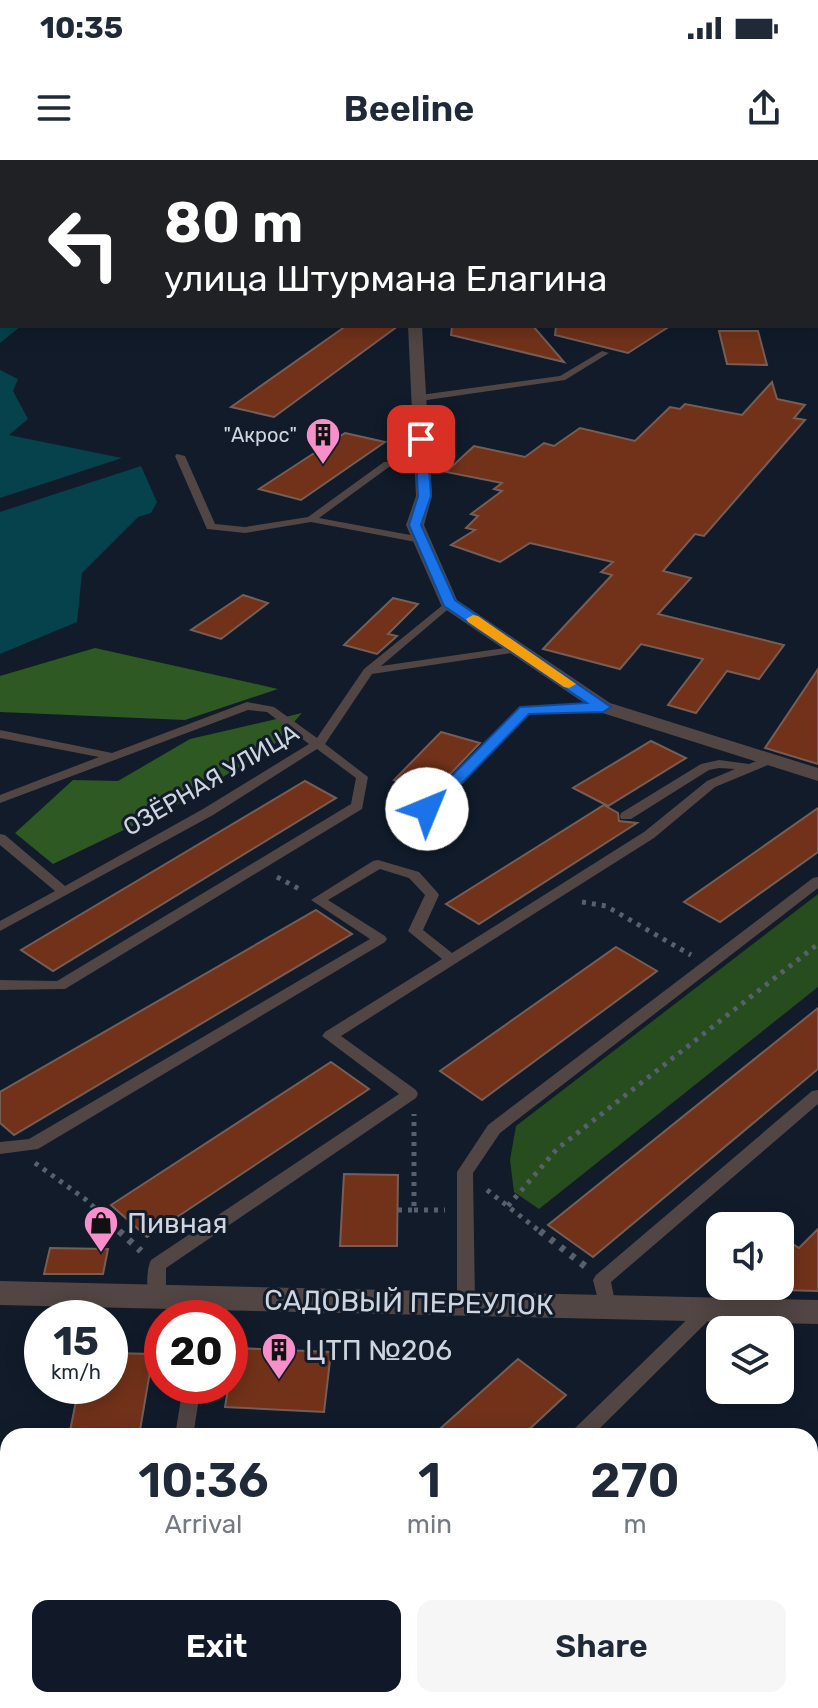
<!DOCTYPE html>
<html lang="en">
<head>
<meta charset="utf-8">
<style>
  body { margin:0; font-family:Rubik,sans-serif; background:#f6f6f7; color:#1f2937; height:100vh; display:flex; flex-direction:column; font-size:30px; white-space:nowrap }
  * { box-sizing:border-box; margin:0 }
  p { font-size:26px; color:#747a83 }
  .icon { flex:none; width:44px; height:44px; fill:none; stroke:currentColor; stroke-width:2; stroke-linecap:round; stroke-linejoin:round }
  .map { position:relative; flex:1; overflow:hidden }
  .side { position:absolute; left:0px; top:1268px; width:818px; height:280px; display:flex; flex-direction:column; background:#fff; border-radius:24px 24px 0 0; box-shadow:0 4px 20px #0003 }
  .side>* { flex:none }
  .hud { position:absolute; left:0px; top:0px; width:818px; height:168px; box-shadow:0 4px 20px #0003; background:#202124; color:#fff; overflow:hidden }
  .controls { position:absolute; left:706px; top:1052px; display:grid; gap:16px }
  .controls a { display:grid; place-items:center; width:88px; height:88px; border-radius:16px; background:#fff; box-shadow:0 4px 20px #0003; font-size:40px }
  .speed { position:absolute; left:24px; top:1140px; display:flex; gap:16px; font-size:40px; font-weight:700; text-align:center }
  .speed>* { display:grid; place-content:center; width:104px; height:104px; border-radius:50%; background:#fff; box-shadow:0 4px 20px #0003; line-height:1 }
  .speed small { font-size:20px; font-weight:400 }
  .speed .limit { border:12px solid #d22; background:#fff; color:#111 }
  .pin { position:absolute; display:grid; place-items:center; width:68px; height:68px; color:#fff; margin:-34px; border-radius:16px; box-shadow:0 4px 12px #0006 }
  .me { position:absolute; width:88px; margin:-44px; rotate:45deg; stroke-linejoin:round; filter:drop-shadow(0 0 6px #0008) }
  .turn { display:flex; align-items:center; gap:28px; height:168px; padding:0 32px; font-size:36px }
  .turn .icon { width:104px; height:104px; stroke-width:2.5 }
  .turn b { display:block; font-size:56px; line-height:68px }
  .eta { display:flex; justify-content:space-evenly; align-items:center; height:136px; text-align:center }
  .eta b { font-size:48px; font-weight:600; line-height:56px }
  .primary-button { display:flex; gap:16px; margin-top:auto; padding:16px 32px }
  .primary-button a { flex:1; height:92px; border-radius:16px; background:#111827; color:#fff; font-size:32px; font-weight:600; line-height:92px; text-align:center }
  .primary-button a+a { background:#f6f6f7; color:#1f2937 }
  .status { display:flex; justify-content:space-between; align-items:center; height:56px; padding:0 40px; background:#fff; direction:ltr }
  .status svg { height:22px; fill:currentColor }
  header { display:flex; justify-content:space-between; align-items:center; height:104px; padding:0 32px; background:#fff; font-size:36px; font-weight:600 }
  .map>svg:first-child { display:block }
  .green { fill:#274c1d }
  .forest { fill:#2e5922 }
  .water { fill:#05424b }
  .building { fill:#72321a; stroke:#755e56; stroke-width:2 }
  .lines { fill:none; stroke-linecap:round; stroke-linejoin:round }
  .path-far1 { stroke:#57606d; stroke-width:5; stroke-dasharray:4 6; stroke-linecap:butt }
  .path { stroke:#57606d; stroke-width:7; stroke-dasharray:5 8; stroke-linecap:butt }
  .lane { fill:#514644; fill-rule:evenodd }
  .street { fill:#514644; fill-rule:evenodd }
  .route { fill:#1a73e8; stroke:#114b97; stroke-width:2 }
  .slow { fill:#f59e0b }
  .labels { text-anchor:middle; stroke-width:6; stroke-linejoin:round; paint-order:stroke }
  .far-poi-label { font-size:20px; fill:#ced5df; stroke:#111b2a; text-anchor:end }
  .street-label { font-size:24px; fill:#ced5df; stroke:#111b2a }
  .near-poi-label { font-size:28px; fill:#ced5df; stroke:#111b2a; text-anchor:start }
  .near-street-label { font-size:28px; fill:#ced5df; stroke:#111b2a }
</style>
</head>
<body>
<div class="status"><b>10:35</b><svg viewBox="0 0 49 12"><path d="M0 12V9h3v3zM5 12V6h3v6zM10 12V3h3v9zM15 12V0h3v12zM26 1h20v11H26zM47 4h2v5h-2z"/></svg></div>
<header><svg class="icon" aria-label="menu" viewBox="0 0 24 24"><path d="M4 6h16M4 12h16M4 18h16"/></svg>Beeline<svg class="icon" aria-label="share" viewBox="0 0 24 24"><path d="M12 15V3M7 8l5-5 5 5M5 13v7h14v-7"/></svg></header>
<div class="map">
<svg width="818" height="1548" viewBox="0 0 818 1548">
  <rect width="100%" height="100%" fill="#111b2a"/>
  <!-- green -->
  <g class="green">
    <path d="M818,734V827L539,1049L514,1032L510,1000L516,966Z"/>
    <path d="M818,1422V1520L810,1530V1431Z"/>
    <path d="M718,1540H802L795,1548H711Z"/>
  </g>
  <!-- forest -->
  <g class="forest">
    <path d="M95,488L278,529L185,560L0,552V516Z"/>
    <path d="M302,553L271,588L178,644L53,704L15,673L73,620L118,621L190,579Z"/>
  </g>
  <!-- water -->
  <g class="water">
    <path d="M0,0H818V51L816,2H2V166H21L0,183Z"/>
    <path d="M0,210L18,219L13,231L28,259L9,275L122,298L0,338Z"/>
    <path d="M141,306L157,342L151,353L138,357L82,413L77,462L0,494V352Z"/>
  </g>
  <!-- building -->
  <g class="building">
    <path d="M346,166H398L274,257L231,247Z"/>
    <path d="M452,166H533L564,202L451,175Z"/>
    <path d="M556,166H670L628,193L555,175Z"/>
    <path d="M719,171H758L767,205L727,204Z"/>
    <path d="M772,222L777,239L805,245L794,258L805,260L704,376L695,374L663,411L691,418L658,454L784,485L759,519L727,511L696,553L668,545L703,499L641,484L620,509L543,489L612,415L601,412L613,402L530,383L500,402L451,385L475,370L466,368L478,356L471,354L502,331L494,329L502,323L446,312L474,286L525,297L544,283L554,286L580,268L635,281L670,247L680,249L685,244L742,255Z"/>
    <path d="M345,273L385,282L301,340L259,329Z"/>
    <path d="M243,435L268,443L221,479L191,470Z"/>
    <path d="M393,438L418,444L388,474L397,476L377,494L344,485Z"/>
    <path d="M818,509V604L765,588Z"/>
    <path d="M441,572L480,583L433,632L394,620Z"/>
    <path d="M651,581L686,598L608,646L573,628Z"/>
    <path d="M305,621L336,638L53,811L21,790Z"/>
    <path d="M604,645L618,653L619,661L637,663L479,764L446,744Z"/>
    <path d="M818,648V692L720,762L684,742Z"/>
    <path d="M316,750L352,774L14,975L0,963V932Z"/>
    <path d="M616,787L657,811L482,940L440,911Z"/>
    <path d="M818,848V909L593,1097L548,1065Z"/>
    <path d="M331,902L369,929L147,1077L111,1045Z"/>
    <path d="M344,1014L398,1015L397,1086H340Z"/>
    <path d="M818,1069V1131L780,1130V1076L799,1088Z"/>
    <path d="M50,1088L108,1089L103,1114H44Z"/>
    <path d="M235,1188L331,1192L324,1252L225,1247Z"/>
    <path d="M110,1193L153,1194L139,1276H69L79,1226H110Z"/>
    <path d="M518,1199L566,1235L522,1276H432Z"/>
  </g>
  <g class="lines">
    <!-- path-far1 -->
    <g class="path-far1">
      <path d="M277,717L303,731"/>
      <path d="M582,742L606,746L691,795"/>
      <path d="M35,1003L85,1039L122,1073"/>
      <path d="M487,1030L542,1073"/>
      <path d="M508,1046L557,989L818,784"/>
      <path d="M398,1050H414V954"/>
      <path d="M414,1050H445"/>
    </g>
    <!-- path -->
    <g class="path">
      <path d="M119,1071L141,1091"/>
      <path d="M540,1071L586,1107"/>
    </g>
    <!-- lane -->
    <g class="lane">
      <path d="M602,191L609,193L565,220L420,241L416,238L420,235L560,216Z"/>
      <path d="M177,294L185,296L215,364L245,367L308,357L384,302L425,304V308L422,309L389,307L319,358L421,377L426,380L421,383L311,362L245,373L207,369L175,296Z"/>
      <path d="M449,440L454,443L453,445L381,506L518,486L524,489L518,492L372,514L325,584L368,617L362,649L65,829L0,830V820L57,821L351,644L356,618L317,589L213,655L0,771V761L55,731L0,685V674L5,675L65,726L203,649L309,584L267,552L248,550L0,643V635L99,597L0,578V570L112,593L247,542L274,547L317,578L364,509Z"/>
      <path d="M603,543L609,547L607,549L528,553L432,652H422L421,649L521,547Z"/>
      <path d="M769,596L773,597L775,600L773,603L715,627L654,678L341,876L416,930L418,934L416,938L166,1108V1136L163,1141L157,1143L151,1141C146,1131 146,1110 151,1100L399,934L322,876L325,872L442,799L408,771L425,735L409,718L380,709L328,740L385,776L387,779L385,782L38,989L0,994V982L29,979L370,779L311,740L373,701L378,700L419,712L437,732L439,735L423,770L452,793L644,672L707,621L735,609L719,608L709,610L631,659H621L620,656L621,653L701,604L719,600L749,604Z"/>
      <path d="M818,717V728L500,973L473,1013L475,1143L472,1148L466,1150L460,1148L457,1143V1012L488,965L813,718Z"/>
      <path d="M818,930V944L611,1122L616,1147L613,1152L607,1154L601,1152L593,1120L596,1115L812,931Z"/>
      <path d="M206,1130L212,1132L215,1137L212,1158H194L200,1132Z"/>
      <path d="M709,1142L715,1144L718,1149L715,1154L592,1276H571L573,1270L703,1144Z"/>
      <path d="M183,1226H201L193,1276H175Z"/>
      <path d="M818,1344V1367L810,1371V1348Z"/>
      <path d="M133,1540H155L153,1548H131Z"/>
      <path d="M295,1540H321L317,1548H291Z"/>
      <path d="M642,1540H667L663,1548H638Z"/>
    </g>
    <!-- street -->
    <g class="street">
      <path d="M408,166H422L432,336L424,365L457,440L610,543L818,608V621L596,551L442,447L406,365L416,336Z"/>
      <path d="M0,1121L818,1140V1164L0,1145Z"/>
    </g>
  </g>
  <!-- route -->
  <path class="route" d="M421,276L427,279L431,336L421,365L455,440L611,547L603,552L529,554L433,653L427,654L419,649L422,646L520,547L587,543L444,446L409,365L418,336L415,279Z"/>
  <!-- slow -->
  <path class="slow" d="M473,455L478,456L576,524L569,528L564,527L468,462L466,459Z"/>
  <!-- icons -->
  <defs>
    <symbol id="building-pin" viewBox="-11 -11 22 30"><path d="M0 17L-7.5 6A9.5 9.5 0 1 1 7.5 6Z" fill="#f98fca" stroke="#111b2a"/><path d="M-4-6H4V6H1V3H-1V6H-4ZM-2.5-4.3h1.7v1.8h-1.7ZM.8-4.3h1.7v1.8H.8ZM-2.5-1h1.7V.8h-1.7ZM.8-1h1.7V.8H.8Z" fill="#111"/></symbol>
    <symbol id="shop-pin" viewBox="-11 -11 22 30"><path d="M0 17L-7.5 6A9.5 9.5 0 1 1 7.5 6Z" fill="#f98fca" stroke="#111b2a"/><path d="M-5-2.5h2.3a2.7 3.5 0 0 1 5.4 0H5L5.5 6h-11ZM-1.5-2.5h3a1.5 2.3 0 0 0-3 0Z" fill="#111"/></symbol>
  </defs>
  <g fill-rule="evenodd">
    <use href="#building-pin" x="303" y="255" width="40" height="54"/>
    <use href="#shop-pin" x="81" y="1043" width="40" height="54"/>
    <use href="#building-pin" x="259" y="1170" width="40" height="54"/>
  </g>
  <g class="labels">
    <!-- far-poi labels -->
    <g class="far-poi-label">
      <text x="297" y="282">"Акрос"</text>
    </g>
    <!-- street labels -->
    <g class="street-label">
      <text transform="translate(211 620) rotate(-30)" y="8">ОЗЁРНАЯ УЛИЦА</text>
    </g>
    <!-- near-poi labels -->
    <g class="near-poi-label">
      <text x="127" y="1073">Пивная</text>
      <text x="305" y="1200">ЦТП №206</text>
    </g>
    <!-- near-street labels -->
    <g class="near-street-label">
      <text transform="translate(409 1142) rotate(1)" y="10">САДОВЫЙ ПЕРЕУЛОК</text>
    </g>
  </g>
</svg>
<div class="controls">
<a><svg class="icon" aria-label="sound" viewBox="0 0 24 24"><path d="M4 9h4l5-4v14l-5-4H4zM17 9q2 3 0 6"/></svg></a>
<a><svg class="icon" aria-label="layers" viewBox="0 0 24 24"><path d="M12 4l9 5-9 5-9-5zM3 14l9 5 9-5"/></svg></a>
</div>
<div class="speed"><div>15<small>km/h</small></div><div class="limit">20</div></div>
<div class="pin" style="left:421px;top:279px;background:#d93025"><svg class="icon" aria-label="arrive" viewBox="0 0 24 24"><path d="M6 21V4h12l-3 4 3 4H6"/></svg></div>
<svg class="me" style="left:427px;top:649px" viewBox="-20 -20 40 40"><circle r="19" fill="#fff"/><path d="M0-13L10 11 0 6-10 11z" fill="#1a73e8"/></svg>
<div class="hud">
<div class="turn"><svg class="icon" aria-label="left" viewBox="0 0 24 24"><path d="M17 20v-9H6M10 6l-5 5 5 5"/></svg><div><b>80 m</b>улица Штурмана Елагина</div></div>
</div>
<section class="side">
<div class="eta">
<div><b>10:36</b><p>Arrival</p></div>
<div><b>1</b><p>min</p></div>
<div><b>270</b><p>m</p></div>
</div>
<div class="primary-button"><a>Exit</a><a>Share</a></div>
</section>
</div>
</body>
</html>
